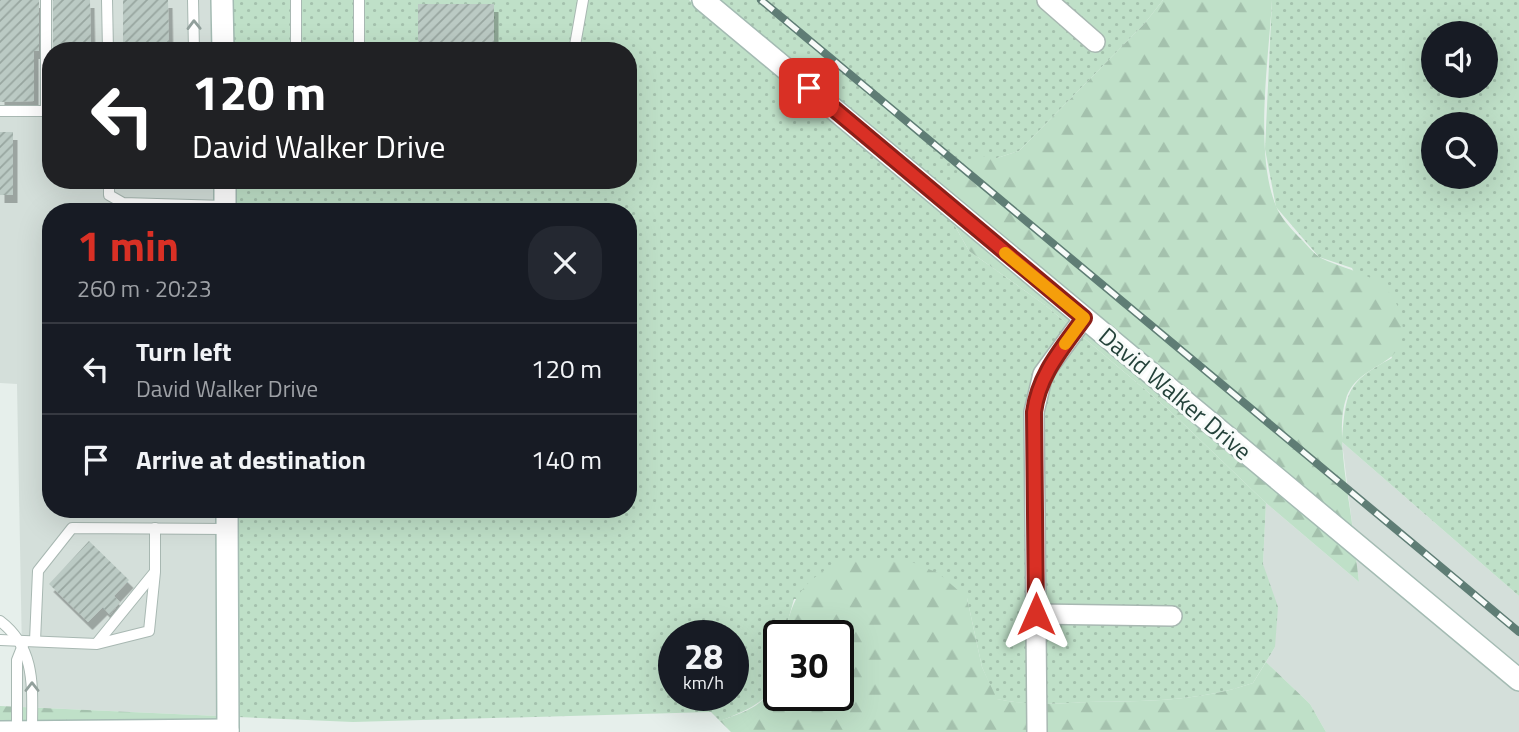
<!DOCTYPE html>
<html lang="en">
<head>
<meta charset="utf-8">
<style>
  body { margin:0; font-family:"Titillium Web",sans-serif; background:#242831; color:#f1f3f6; height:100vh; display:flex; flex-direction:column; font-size:26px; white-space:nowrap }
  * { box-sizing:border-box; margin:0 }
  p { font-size:23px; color:#9ea1a6 }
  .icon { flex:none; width:38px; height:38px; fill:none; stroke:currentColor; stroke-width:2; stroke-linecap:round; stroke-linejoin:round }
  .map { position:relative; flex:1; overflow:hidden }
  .side { position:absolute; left:42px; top:203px; width:595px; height:315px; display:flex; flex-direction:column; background:#171b24; border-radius:28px; box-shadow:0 7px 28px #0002 }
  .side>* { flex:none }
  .banner { position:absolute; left:42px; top:42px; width:595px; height:147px; border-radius:28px; box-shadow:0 7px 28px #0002; background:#202124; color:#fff; overflow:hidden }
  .tools { position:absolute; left:1421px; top:21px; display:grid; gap:14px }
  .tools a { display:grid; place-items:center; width:77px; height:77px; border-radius:50%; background:#171b24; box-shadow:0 7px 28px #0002; font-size:35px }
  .speed { position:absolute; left:658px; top:620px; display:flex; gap:14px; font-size:35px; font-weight:700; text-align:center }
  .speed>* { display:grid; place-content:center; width:91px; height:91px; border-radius:50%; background:#171b24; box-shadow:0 7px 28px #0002; line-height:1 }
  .speed small { font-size:18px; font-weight:400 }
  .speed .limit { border:4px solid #111; border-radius:10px; background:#fff; color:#111 }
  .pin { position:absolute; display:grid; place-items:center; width:60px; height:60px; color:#fff; margin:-30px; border-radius:14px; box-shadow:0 4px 10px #0006 }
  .me { position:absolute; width:77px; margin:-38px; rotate:0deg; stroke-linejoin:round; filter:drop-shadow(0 0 5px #0008) }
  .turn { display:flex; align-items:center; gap:24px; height:147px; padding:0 35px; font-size:32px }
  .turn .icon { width:91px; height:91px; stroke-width:2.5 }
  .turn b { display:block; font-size:49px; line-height:60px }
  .round { display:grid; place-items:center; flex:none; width:74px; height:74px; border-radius:28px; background:#242831 }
  .head { display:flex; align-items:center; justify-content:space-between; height:119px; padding:0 35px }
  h1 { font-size:42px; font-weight:700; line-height:52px; color:#d93025 }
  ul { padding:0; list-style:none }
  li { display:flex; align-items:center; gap:21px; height:91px; padding:0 35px; border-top:2px solid #363941 }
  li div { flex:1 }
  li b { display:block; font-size:26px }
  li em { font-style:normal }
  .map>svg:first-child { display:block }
  .built { fill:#d4dfda }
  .grass { fill:url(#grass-dots); fill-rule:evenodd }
  .forest { fill:url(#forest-firs) }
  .building { fill:url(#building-hatch); filter:url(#shadow) }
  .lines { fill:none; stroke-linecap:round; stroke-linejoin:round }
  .lane-casing { stroke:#a8b8b2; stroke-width:12 }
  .street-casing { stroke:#a8b8b2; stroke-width:22 }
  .secondary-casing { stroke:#a4bbb3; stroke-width:24 }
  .lane { stroke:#fff; stroke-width:10 }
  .street { stroke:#fff; stroke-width:19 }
  .secondary { stroke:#fff; stroke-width:21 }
  .rail-casing { stroke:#5f7d75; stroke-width:8 }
  .rail { stroke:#f7fbf9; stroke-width:5; stroke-dasharray:16; stroke-linecap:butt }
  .oneway { stroke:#92a09c }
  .route-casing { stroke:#8d1f18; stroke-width:18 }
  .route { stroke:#d93025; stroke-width:12 }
  .slow { stroke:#f59e0b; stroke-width:12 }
  .labels { text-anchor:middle; stroke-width:6; stroke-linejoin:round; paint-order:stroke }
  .street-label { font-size:24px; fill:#24423a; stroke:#f7fbf9 }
</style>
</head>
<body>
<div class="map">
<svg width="1519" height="732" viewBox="0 0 1519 732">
  <defs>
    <pattern id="grass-dots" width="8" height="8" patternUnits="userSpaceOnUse" patternTransform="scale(1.75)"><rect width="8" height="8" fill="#bfe0c8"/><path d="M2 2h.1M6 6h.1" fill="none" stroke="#a4c1ad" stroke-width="1.8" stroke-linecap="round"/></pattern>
    <pattern id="forest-firs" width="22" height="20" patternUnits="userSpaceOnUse" patternTransform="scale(1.75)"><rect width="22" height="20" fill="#bfe0c8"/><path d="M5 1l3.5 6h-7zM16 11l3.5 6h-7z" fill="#a4c1ad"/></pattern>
    <pattern id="building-hatch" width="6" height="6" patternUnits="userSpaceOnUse" patternTransform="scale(1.75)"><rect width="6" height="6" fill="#bbcac4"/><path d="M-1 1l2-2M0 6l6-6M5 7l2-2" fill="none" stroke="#98a6a0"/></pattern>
    <filter id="shadow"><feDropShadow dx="4.5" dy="8" stdDeviation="0" flood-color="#0004"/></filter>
  </defs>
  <rect width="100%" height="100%" fill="#e6efeb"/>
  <!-- built -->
  <g class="built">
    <path d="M0,0H212L213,51H51V180H215V212H51V509H217L218,716L23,707L17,384L0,383Z"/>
    <path d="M1342,442L1519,596V668L1353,531Z"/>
    <path d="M1266,503L1359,582L1356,558L1519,692V732H1326L1310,704L1266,662L1275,647L1263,564Z"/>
  </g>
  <!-- grass -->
  <g class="grass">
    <path d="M232,0H689L951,219L969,251L1045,305L1168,409L1266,503L1263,564L1278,607L1275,647L1253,683C1198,702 1145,701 1088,702C1052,704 1033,706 996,699L982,667L967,598L794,599L784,635H779C779,692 772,701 720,721L711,712L353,722L238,717L237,509H628V212H235V180H628V51H232ZM674,635H733V695H674Z"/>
    <path d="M717,0H1163L1145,23L1019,151L997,158L950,194Z"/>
    <path d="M1272,0H1519V596L1342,442C1346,392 1346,382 1392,358L1352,268L1319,257L1276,207L1265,149ZM1433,33H1486V86H1433ZM1433,124H1486V177H1433Z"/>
  </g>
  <!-- forest -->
  <g class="forest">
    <path d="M1163,0H1272C1269,58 1254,153 1276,206C1280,217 1293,231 1302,240C1307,245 1314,254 1321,258C1351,273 1389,274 1400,313C1416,370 1359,358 1346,399C1335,430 1349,497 1353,531L950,194V183L975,155L997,158L1019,151L1145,23Z"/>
    <path d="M951,219L1356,558L1359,582L1266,503L1168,409L1045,305L969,251Z"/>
    <path d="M840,559H905L938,573L967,598L982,667L997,699C1033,706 1052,704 1088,702C1145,701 1198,702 1253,683L1266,662L1310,704L1326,732H731L720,721C761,706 769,704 779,660V695H838V635H784C796,589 802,586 840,559Z"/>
    <path d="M0,706L218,716L219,721L0,723Z"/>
  </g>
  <!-- building -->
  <g class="building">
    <path d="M0,0H39V51H34V101L0,102Z"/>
    <path d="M53,0H90L91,51H53Z"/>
    <path d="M123,0H168L169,51H123Z"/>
    <rect x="418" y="4" width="76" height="47"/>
    <rect x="0" y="132" width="13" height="63"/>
    <path d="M89,541L129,580L114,596L120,602L110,615L103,607L88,622L49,584Z"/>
  </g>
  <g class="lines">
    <defs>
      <g id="lane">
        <path d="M107,0L108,51"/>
        <path d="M193,0L194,51"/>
        <path d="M296,0V51"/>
        <path d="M359,51V0"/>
        <path d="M574,51L583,0"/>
        <path d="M0,111H46V0"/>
        <path d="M109,180V195L123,203L225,206"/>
        <path d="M0,621C37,649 32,689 32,731"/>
        <path d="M0,640L97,644L149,631L155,572V528"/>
        <path d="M35,641L38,571L72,528L227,529"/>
        <path d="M97,643L154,573"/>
        <path d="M17,731V660L23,645"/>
      </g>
      <g id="street">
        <path d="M1047,0L1095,42"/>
        <path d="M1036,614L1172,616"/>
        <path d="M1037,732L1034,412L1043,374L1084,318"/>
      </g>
      <g id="secondary">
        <path d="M222,0L223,51"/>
        <path d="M703,0L1519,680"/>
        <path d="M225,180V212"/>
        <path d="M227,509L228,732"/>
        <path d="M0,732L228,730"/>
      </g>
    </defs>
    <!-- lane casing -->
    <use href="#lane" class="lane-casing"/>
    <!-- street casing -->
    <use href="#street" class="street-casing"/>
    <!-- secondary casing -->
    <use href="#secondary" class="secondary-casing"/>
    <!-- lane -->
    <use href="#lane" class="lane"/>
    <!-- street -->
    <use href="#street" class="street"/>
    <!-- secondary -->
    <use href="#secondary" class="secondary"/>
    <defs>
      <path id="rail" d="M761,0L1519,632"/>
    </defs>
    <!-- rail casing -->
    <use href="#rail" class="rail-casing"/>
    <!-- rail -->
    <use href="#rail" class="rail"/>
  </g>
  <!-- one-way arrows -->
  <defs><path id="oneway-chevron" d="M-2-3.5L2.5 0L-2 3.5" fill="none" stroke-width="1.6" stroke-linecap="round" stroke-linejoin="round" transform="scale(1.75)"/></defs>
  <g class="oneway">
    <use href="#oneway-chevron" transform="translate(194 25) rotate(-91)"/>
    <use href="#oneway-chevron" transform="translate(32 687) rotate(-90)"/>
  </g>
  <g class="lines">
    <defs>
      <path id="route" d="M809,88L1084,318C1062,349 1039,374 1034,412L1036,614"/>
    </defs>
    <!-- route casing -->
    <use href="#route" class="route-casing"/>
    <!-- route -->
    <use href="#route" class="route"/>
    <!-- slow -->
    <path class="slow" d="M1005,253L1084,318L1065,344"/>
  </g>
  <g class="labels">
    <!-- street labels -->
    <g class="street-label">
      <text transform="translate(1175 394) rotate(40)" y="8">David Walker Drive</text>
    </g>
  </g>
</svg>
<div class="tools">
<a><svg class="icon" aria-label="sound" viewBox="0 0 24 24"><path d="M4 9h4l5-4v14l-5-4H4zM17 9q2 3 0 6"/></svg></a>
<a><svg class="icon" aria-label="search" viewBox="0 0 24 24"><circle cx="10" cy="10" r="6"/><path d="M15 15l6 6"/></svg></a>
</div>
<div class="speed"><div>28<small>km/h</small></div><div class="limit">30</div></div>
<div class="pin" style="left:809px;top:88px;background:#d93025"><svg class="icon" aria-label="arrive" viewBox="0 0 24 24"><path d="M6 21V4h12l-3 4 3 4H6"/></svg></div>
<svg class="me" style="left:1036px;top:614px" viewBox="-20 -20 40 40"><path d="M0-17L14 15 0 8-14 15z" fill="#d93025" stroke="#fff" stroke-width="4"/></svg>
<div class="banner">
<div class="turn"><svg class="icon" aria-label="left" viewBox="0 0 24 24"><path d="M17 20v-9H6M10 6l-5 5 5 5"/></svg><div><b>120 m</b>David Walker Drive</div></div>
</div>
<section class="side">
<div class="head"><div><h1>1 min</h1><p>260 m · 20:23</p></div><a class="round"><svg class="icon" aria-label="close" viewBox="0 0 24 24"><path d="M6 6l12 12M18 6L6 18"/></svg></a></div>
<ul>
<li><svg class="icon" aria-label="left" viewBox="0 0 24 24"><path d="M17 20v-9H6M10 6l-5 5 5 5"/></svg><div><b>Turn left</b><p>David Walker Drive</p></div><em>120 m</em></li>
<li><svg class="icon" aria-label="arrive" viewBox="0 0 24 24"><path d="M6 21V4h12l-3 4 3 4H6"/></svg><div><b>Arrive at destination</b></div><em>140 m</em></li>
</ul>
</section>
</div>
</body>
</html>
